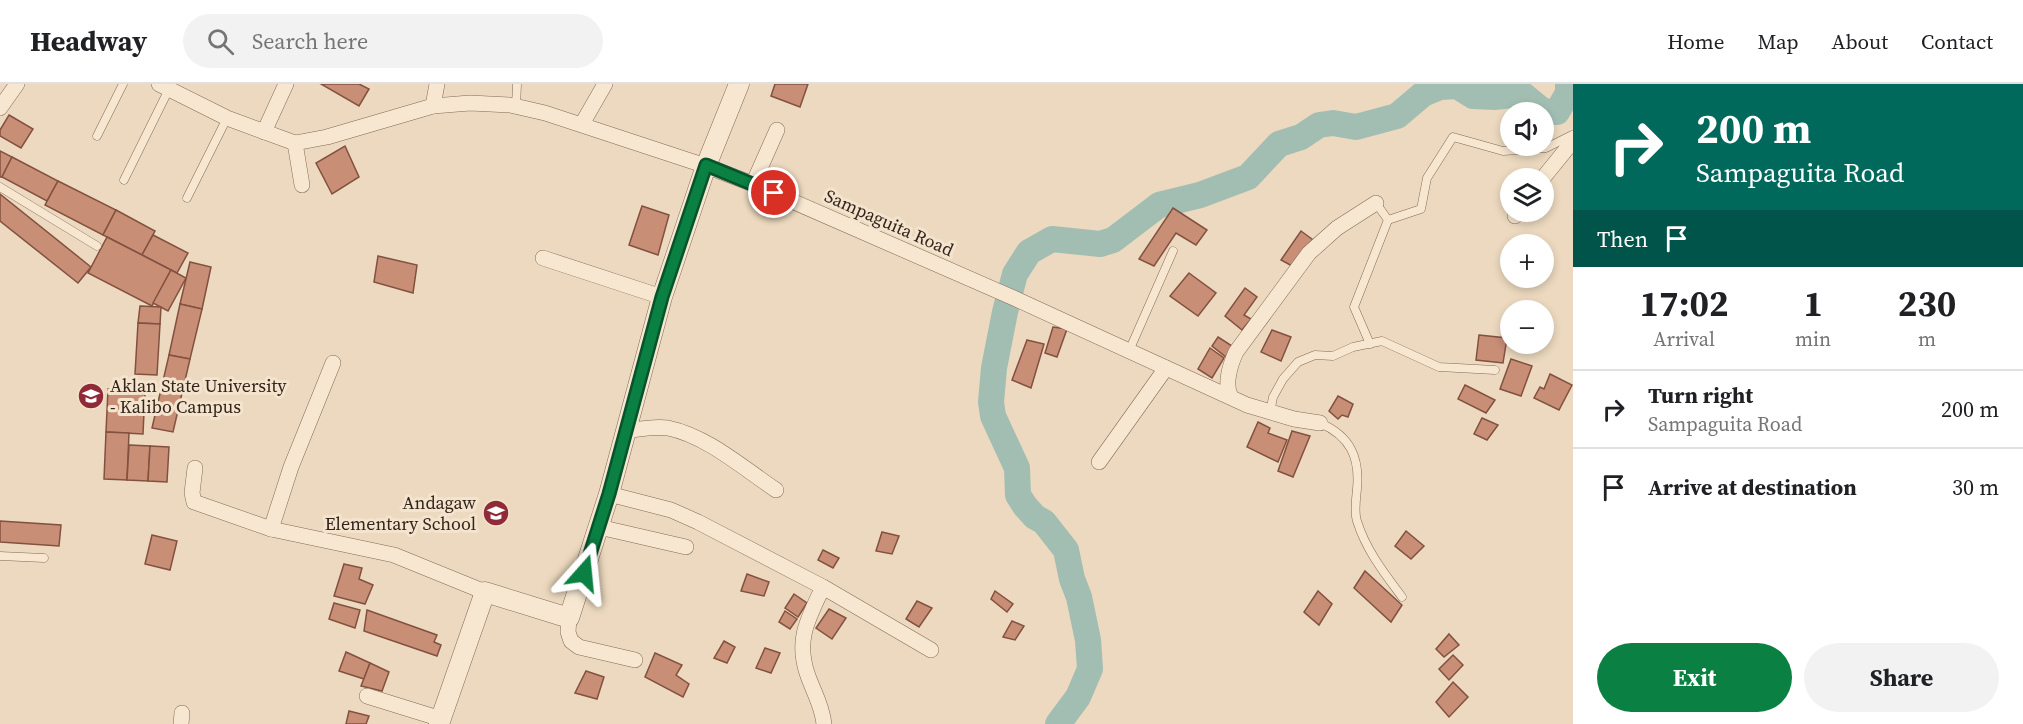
<!DOCTYPE html>
<html lang="en">
<head>
<meta charset="utf-8">
<style>
  body { margin:0; font-family:"Source Serif 4",serif; background:#f2f2f2; color:#202124; height:100vh; display:flex; flex-direction:column; font-size:22px; white-space:nowrap }
  * { box-sizing:border-box; margin:0 }
  p { font-size:20px; color:#757577 }
  .icon { flex:none; width:33px; height:33px; fill:none; stroke:currentColor; stroke-width:2; stroke-linecap:round; stroke-linejoin:round }
  .map { position:relative; flex:1; overflow:hidden }
  .details { display:flex; flex-direction:column; background:#fff; width:450px }
  .details>* { flex:none }
  .guide { background:#00695c; color:#fff; overflow:hidden }
  .controls { position:absolute; left:1500px; top:18px; display:grid; gap:12px }
  .controls a { display:grid; place-items:center; width:54px; height:54px; border-radius:50%; background:#fff; box-shadow:0 3px 9px #0003; font-size:30px }
  .pin { position:absolute; display:grid; place-items:center; width:51px; height:51px; color:#fff; margin:-26px; border:3px solid #fff; border-radius:50%; box-shadow:0 2px 6px #0007 }
  .me { position:absolute; width:66px; margin:-33px; rotate:18deg; stroke-linejoin:round; filter:drop-shadow(0 0 4px #0008) }
  .turn { display:flex; align-items:center; gap:21px; height:126px; padding:0 24px; font-size:27px }
  .turn .icon { width:78px; height:78px; stroke-width:2.5 }
  .turn b { display:block; font-size:42px; line-height:51px }
  .then { display:flex; align-items:center; height:57px; padding:0 24px; background:#0003; gap:12px; font-size:22px }
  .eta { display:flex; justify-content:space-evenly; align-items:center; height:102px; text-align:center }
  .eta b { font-size:36px; font-weight:700; line-height:42px }
  .primary-button { display:flex; gap:12px; margin-top:auto; padding:12px 24px }
  .primary-button a { flex:1; height:69px; border-radius:36px; background:#0b8043; color:#fff; font-size:24px; font-weight:700; line-height:69px; text-align:center }
  .primary-button a+a { background:#f2f2f2; color:#202124 }
  ul { padding:0; list-style:none }
  li { display:flex; align-items:center; gap:18px; height:78px; padding:0 24px; border-top:2px solid #e0e0e0 }
  li div { flex:1 }
  li b { display:block; font-size:22px }
  li em { font-style:normal }
  header { display:flex; align-items:center; gap:36px; box-sizing:border-box; height:84px; padding:0 30px; background:#fff; border-bottom:2px solid #e0e0e0 }
  header strong { font-size:28px }
  nav { display:flex; gap:33px; margin-inline-start:auto; font-size:21px }
  .search { width:420px; height:54px; background:#f2f2f2; display:flex; align-items:center; gap:15px; box-sizing:border-box; padding:0 21px; border-radius:33px; color:#757577; font-size:22px }
  main { display:flex; flex:1; min-height:0 }
  .map>svg:first-child { display:block }
  .lines { fill:none; stroke-linecap:round; stroke-linejoin:round }
  .river { stroke:#a2beb2; stroke-width:26 }
  .building { fill:#c98e76; stroke:#82513f; stroke-width:1.5 }
  .service-casing { stroke:#836a58; stroke-width:9 }
  .minor-casing { stroke:#836a58; stroke-width:16 }
  .tertiary-casing { stroke:#836a58; stroke-width:21 }
  .service { stroke:#f7e7d1; stroke-width:8 }
  .minor { stroke:#f7e7d1; stroke-width:15 }
  .tertiary { stroke:#f7e7d1; stroke-width:20 }
  .route-casing { stroke:#07532c; stroke-width:15 }
  .route { stroke:#0b8043; stroke-width:10 }
  .labels { text-anchor:middle; stroke-width:6; stroke-linejoin:round; paint-order:stroke }
  .street-label { font-size:18px; fill:#33241c; stroke:#f4e4ce }
  .poi-label { font-size:18px; fill:#33241c; stroke:#f4e4ce; text-anchor:start }
</style>
</head>
<body>
<header>
<strong>Headway</strong>
<div class="search"><svg class="icon" aria-label="search" viewBox="0 0 24 24"><circle cx="10" cy="10" r="6"/><path d="M15 15l6 6"/></svg>Search here</div>
<nav><a>Home</a><a>Map</a><a>About</a><a>Contact</a></nav>
</header>
<main>
<div class="map">
<svg width="1573" height="640" viewBox="0 0 1573 640">
  <rect width="100%" height="100%" fill="#ecd9bf"/>
  <g class="lines">
    <!-- river -->
    <path class="river" d="M1058,640L1078,613L1090,585L1088,556L1079,513L1072,495L1066,466L1044,438L1035,433L1025,422L1018,411L1017,384L993,332L991,318L994,284L1005,228L1015,190L1029,168L1052,155L1100,160L1113,156L1159,121L1200,111L1248,93L1279,60L1301,53L1319,41L1333,39L1356,43L1397,32L1423,10L1440,3L1457,2L1473,12L1494,13L1522,10L1543,27L1557,28L1568,9V0"/>
  </g>
  <!-- building -->
  <g class="building">
    <path d="M321,0H359L369,5L359,22Z"/>
    <path d="M775,0H808L800,23L771,12Z"/>
    <path d="M9,31L33,45L21,64L0,52V46Z"/>
    <path d="M345,62L359,93L332,110L316,79Z"/>
    <path d="M0,67L12,73L2,93H0Z"/>
    <path d="M12,73L58,97L47,117L2,93Z"/>
    <path d="M58,97L116,126L103,151L45,121Z"/>
    <path d="M0,110L91,183L78,199L0,137Z"/>
    <path d="M642,122L669,131L658,171L629,161Z"/>
    <path d="M1173,124L1207,146L1196,161L1176,149L1154,182L1139,175Z"/>
    <path d="M116,126L155,147L142,171L103,151Z"/>
    <path d="M1301,147L1316,158L1294,183L1281,176Z"/>
    <path d="M153,151L188,169L177,189L142,171Z"/>
    <path d="M107,153L171,186L152,222L88,189Z"/>
    <path d="M378,172L417,181L413,209L374,198Z"/>
    <path d="M190,178L211,183L202,225L180,220Z"/>
    <path d="M171,186L186,194L168,227L153,219Z"/>
    <path d="M1189,189L1216,209L1198,232L1170,212Z"/>
    <path d="M1245,204L1257,213L1244,231L1251,235L1242,246L1225,232Z"/>
    <path d="M180,220L202,225L190,275L169,271Z"/>
    <path d="M140,222L161,223L160,240L138,239Z"/>
    <path d="M138,239L160,240L157,291L135,290Z"/>
    <path d="M1053,243L1067,245L1057,273L1045,269Z"/>
    <path d="M1272,246L1291,253L1281,277L1261,268Z"/>
    <path d="M1479,251L1507,254L1503,279L1476,276Z"/>
    <path d="M1218,253L1232,262L1226,273L1212,262Z"/>
    <path d="M1027,256L1044,260L1031,304L1012,296Z"/>
    <path d="M1210,264L1224,274L1212,294L1198,285Z"/>
    <path d="M169,271L190,275L173,348L152,344Z"/>
    <path d="M1511,275L1532,282L1521,312L1500,305Z"/>
    <path d="M1550,290L1572,301L1559,326L1534,314L1540,303L1544,305Z"/>
    <path d="M1465,301L1495,316L1486,329L1458,315Z"/>
    <path d="M108,305L145,307L143,350L106,348Z"/>
    <path d="M1338,312L1353,320L1348,333L1342,331L1338,335L1329,327Z"/>
    <path d="M1482,334L1498,341L1487,356L1474,350Z"/>
    <path d="M1258,338L1270,344L1268,349L1287,356L1278,378L1247,363Z"/>
    <path d="M1292,347L1310,352L1293,393L1278,387Z"/>
    <path d="M106,348L129,349L127,396L104,395Z"/>
    <path d="M129,361L150,362L148,397L127,396Z"/>
    <path d="M150,362L169,363L167,398L148,397Z"/>
    <path d="M0,437L61,441L59,462L0,458Z"/>
    <path d="M1406,447L1424,462L1411,475L1395,462Z"/>
    <path d="M882,448L899,452L892,470L876,467Z"/>
    <path d="M152,451L177,457L170,486L145,480Z"/>
    <path d="M823,466L839,474L833,484L818,476Z"/>
    <path d="M344,480L362,484L359,495L373,501L365,520L334,512Z"/>
    <path d="M1365,487L1402,521L1391,538L1354,504Z"/>
    <path d="M747,490L769,498L764,512L741,507Z"/>
    <path d="M995,507L1013,520L1007,528L991,515Z"/>
    <path d="M1318,507L1332,520L1319,541L1304,528Z"/>
    <path d="M794,510L807,519L798,533L785,524Z"/>
    <path d="M917,517L932,524L919,543L906,535Z"/>
    <path d="M334,519L360,526L355,544L329,535Z"/>
    <path d="M829,525L846,534L832,555L816,544Z"/>
    <path d="M367,526L437,551L434,558L441,561L437,572L364,547Z"/>
    <path d="M785,527L797,535L790,545L779,538Z"/>
    <path d="M1012,537L1024,542L1015,556L1003,553Z"/>
    <path d="M1449,550L1459,561L1444,573L1436,565Z"/>
    <path d="M724,557L735,563L727,579L714,574Z"/>
    <path d="M765,564L780,569L771,589L756,584Z"/>
    <path d="M346,568L370,579L364,595L339,587Z"/>
    <path d="M655,569L682,581L676,591L689,600L683,613L645,593Z"/>
    <path d="M1453,571L1463,581L1449,596L1439,585Z"/>
    <path d="M370,579L389,588L382,607L361,602Z"/>
    <path d="M586,587L604,593L597,615L575,609Z"/>
    <path d="M1453,598L1468,613L1449,633L1436,618Z"/>
    <path d="M349,627L369,632L366,640H346Z"/>
  </g>
  <g class="lines">
    <defs>
      <g id="service">
        <path d="M516,23L517,0"/>
        <path d="M97,52L123,0"/>
        <path d="M124,96L169,5"/>
        <path d="M0,103L97,162"/>
        <path d="M187,114L227,34"/>
        <path d="M1388,136L1421,125L1427,94L1453,53L1503,67L1546,64L1572,51"/>
        <path d="M1370,260L1354,223L1388,136L1376,119"/>
        <path d="M1129,267L1173,167"/>
        <path d="M1270,329L1273,313L1283,295L1298,278L1315,271L1333,272L1353,263L1382,257L1439,283L1495,286"/>
        <path d="M1320,339C1350,352 1360,373 1357,405C1356,415 1354,428 1357,437C1366,466 1384,489 1402,513"/>
        <path d="M0,472L44,474"/>
      </g>
      <g id="minor">
        <path d="M159,0L227,34L295,59L327,53L433,22L470,19L510,21L545,29L706,82L753,100L1016,215L1247,321L1294,335L1320,339"/>
        <path d="M433,22L437,0"/>
        <path d="M0,24L17,0"/>
        <path d="M582,40L605,0"/>
        <path d="M264,48L286,0"/>
        <path d="M295,59L302,101"/>
        <path d="M1543,94L1573,57"/>
        <path d="M753,100L777,46"/>
        <path d="M1515,132L1518,128"/>
        <path d="M543,174L662,213"/>
        <path d="M1231,313C1224,301 1230,281 1236,268L1309,169L1337,144L1376,119"/>
        <path d="M626,347C640,345 654,342 668,344C707,352 743,384 776,406"/>
        <path d="M1099,378L1166,284"/>
        <path d="M195,384L192,409L194,418L271,445L394,471L485,508"/>
        <path d="M609,410L671,426L698,438L823,503L931,566"/>
        <path d="M599,443L686,463"/>
        <path d="M271,445L291,383L333,279"/>
        <path d="M823,503C808,535 795,556 808,592C814,609 822,621 824,640"/>
        <path d="M569,534L568,548L571,557L579,563L635,576"/>
        <path d="M367,612L441,635"/>
        <path d="M181,640L182,629"/>
      </g>
      <path id="tertiary" d="M439,640L485,508L569,534L609,410L662,213L706,82L739,0"/>
    </defs>
    <!-- service casing -->
    <use href="#service" class="service-casing"/>
    <!-- minor casing -->
    <use href="#minor" class="minor-casing"/>
    <!-- tertiary casing -->
    <use href="#tertiary" class="tertiary-casing"/>
    <!-- service -->
    <use href="#service" class="service"/>
    <!-- minor -->
    <use href="#minor" class="minor"/>
    <!-- tertiary -->
    <use href="#tertiary" class="tertiary"/>
  </g>
  <g class="lines">
    <defs>
      <path id="route" d="M584,489L609,410L662,213L706,81L774,109"/>
    </defs>
    <!-- route casing -->
    <use href="#route" class="route-casing"/>
    <!-- route -->
    <use href="#route" class="route"/>
  </g>
  <!-- icons -->
  <defs>
    <symbol id="university-disc" viewBox="-11 -11 22 22"><circle r="9.5" fill="#902a37" stroke="#f4e4ce"/><path d="M0-5L7-2L0 1L-7-2ZM-4 1L0 2.5L4 1V4Q0 6-4 4Z" fill="#fff"/></symbol>
    <symbol id="school-disc" viewBox="-11 -11 22 22"><circle r="9.5" fill="#902a37" stroke="#f4e4ce"/><path d="M0-5L7-2L0 1L-7-2ZM-4 1L0 2.5L4 1V4Q0 6-4 4Z" fill="#fff"/></symbol>
  </defs>
  <g fill-rule="evenodd">
    <use href="#university-disc" x="76" y="297" width="30" height="30"/>
    <use href="#school-disc" x="481" y="414" width="30" height="30"/>
  </g>
  <g class="labels">
    <!-- street labels -->
    <g class="street-label">
      <text transform="translate(889 139) rotate(24)" y="6">Sampaguita Road</text>
    </g>
    <!-- poi labels -->
    <g class="poi-label">
      <text x="110" y="308">Aklan State University<tspan x="110" dy="21">- Kalibo Campus</tspan></text>
      <text x="476" y="425" text-anchor="end">Andagaw<tspan x="476" dy="21">Elementary School</tspan></text>
    </g>
  </g>
</svg>
<div class="controls">
<a><svg class="icon" aria-label="sound" viewBox="0 0 24 24"><path d="M4 9h4l5-4v14l-5-4H4zM17 9q2 3 0 6"/></svg></a>
<a><svg class="icon" aria-label="layers" viewBox="0 0 24 24"><path d="M12 4l9 5-9 5-9-5zM3 14l9 5 9-5"/></svg></a>
<a>+</a>
<a>−</a>
</div>
<div class="pin" style="left:774px;top:109px;background:#d93025"><svg class="icon" aria-label="arrive" viewBox="0 0 24 24"><path d="M6 21V4h12l-3 4 3 4H6"/></svg></div>
<svg class="me" style="left:584px;top:489px" viewBox="-20 -20 40 40"><path d="M0-17L14 15 0 8-14 15z" fill="#0b8043" stroke="#fff" stroke-width="4"/></svg>
</div>
<section class="details">
<div class="guide">
<div class="turn"><svg class="icon" aria-label="right" viewBox="0 0 24 24"><path d="M7 20v-9h11M14 6l5 5-5 5"/></svg><div><b>200 m</b>Sampaguita Road</div></div>
<div class="then">Then<svg class="icon" aria-label="arrive" viewBox="0 0 24 24"><path d="M6 21V4h12l-3 4 3 4H6"/></svg></div>
</div>
<div class="eta">
<div><b>17:02</b><p>Arrival</p></div>
<div><b>1</b><p>min</p></div>
<div><b>230</b><p>m</p></div>
</div>
<ul>
<li><svg class="icon" aria-label="right" viewBox="0 0 24 24"><path d="M7 20v-9h11M14 6l5 5-5 5"/></svg><div><b>Turn right</b><p>Sampaguita Road</p></div><em>200 m</em></li>
<li><svg class="icon" aria-label="arrive" viewBox="0 0 24 24"><path d="M6 21V4h12l-3 4 3 4H6"/></svg><div><b>Arrive at destination</b></div><em>30 m</em></li>
</ul>
<div class="primary-button"><a>Exit</a><a>Share</a></div>
</section>
</main>
</body>
</html>
